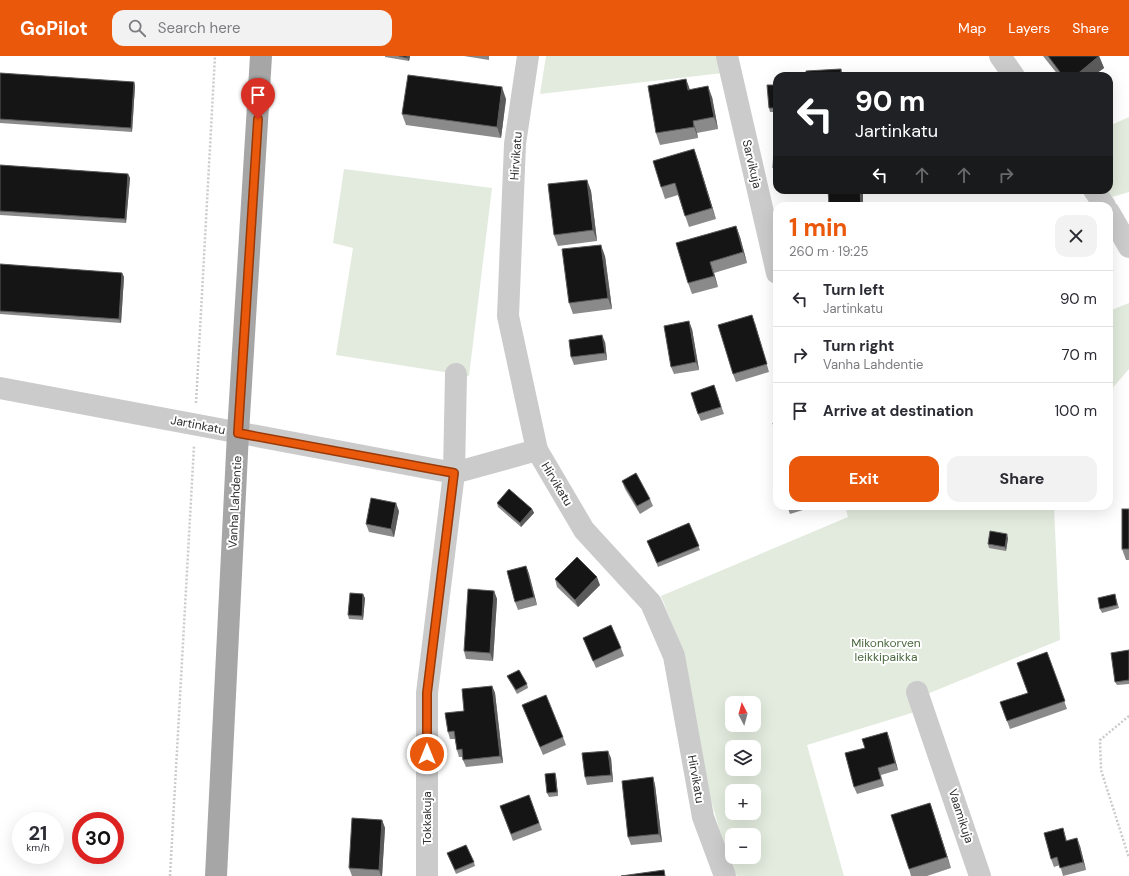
<!DOCTYPE html>
<html lang="en">
<head>
<meta charset="utf-8">
<style>
  body { margin:0; font-family:"DM Sans",sans-serif; background:#f2f2f3; color:#2b2b33; height:100vh; display:flex; flex-direction:column; font-size:15px; white-space:nowrap }
  * { box-sizing:border-box; margin:0 }
  p { font-size:13px; color:#7c7c81 }
  .icon { flex:none; width:22px; height:22px; fill:none; stroke:currentColor; stroke-width:2; stroke-linecap:round; stroke-linejoin:round }
  .map { position:relative; flex:1; overflow:hidden }
  .side { position:absolute; left:773px; top:146px; width:340px; height:308px; display:flex; flex-direction:column; background:#fff; border-radius:12px; box-shadow:0 4px 16px #0002 }
  .side>* { flex:none }
  .banner { position:absolute; left:773px; top:16px; width:340px; height:122px; border-radius:12px; box-shadow:0 4px 16px #0002; background:#202124; color:#fff; overflow:hidden }
  .needle { width:26px; rotate:354deg }
  .fabs { position:absolute; left:725px; top:640px; display:grid; gap:8px }
  .fabs a { display:grid; place-items:center; width:36px; height:36px; border-radius:8px; background:#fff; box-shadow:0 4px 16px #0002; font-size:20px }
  .speed { position:absolute; left:12px; top:756px; display:flex; gap:8px; font-size:20px; font-weight:700; text-align:center }
  .speed>* { display:grid; place-content:center; width:52px; height:52px; border-radius:50%; background:#fff; box-shadow:0 4px 16px #0002; line-height:1 }
  .speed small { font-size:10px; font-weight:400 }
  .speed .limit { border:6px solid #d22; background:#fff; color:#111 }
  .pin { position:absolute; display:grid; place-items:center; width:34px; height:34px; color:#fff; margin:-41px -17px; border-radius:50% 50% 50% 0; rotate:-45deg; box-shadow:0 0 4px #0007 }
  .pin .icon { rotate:45deg }
  .me { position:absolute; width:44px; margin:-22px; rotate:0deg; stroke-linejoin:round; filter:drop-shadow(0 0 3px #0008) }
  .turn { display:flex; align-items:center; gap:14px; height:84px; padding:0 16px; font-size:18px }
  .turn .icon { width:52px; height:52px; stroke-width:2.5 }
  .turn b { display:block; font-size:28px; line-height:34px }
  .lanes { display:flex; align-items:center; height:38px; padding:0 16px; background:#0003; justify-content:center; gap:20px; direction:ltr }
  .lanes .off { opacity:.35 }
  .round { display:grid; place-items:center; flex:none; width:42px; height:42px; border-radius:12px; background:#f2f2f3 }
  .head { display:flex; align-items:center; justify-content:space-between; height:68px; padding:0 16px }
  h1 { font-size:24px; font-weight:700; line-height:30px; color:#ea580c }
  .cta { display:flex; gap:8px; margin-top:auto; padding:8px 16px }
  .cta a { flex:1; height:46px; border-radius:12px; background:#ea580c; color:#fff; font-size:16px; font-weight:700; line-height:46px; text-align:center }
  .cta a+a { background:#f2f2f3; color:#2b2b33 }
  ul { padding:0; list-style:none }
  li { display:flex; align-items:center; gap:12px; height:56px; padding:0 16px; border-top:1px solid #e1e1e2 }
  li div { flex:1 }
  li b { display:block; font-size:15px }
  li em { font-style:normal }
  header { display:flex; align-items:center; gap:24px; box-sizing:border-box; height:56px; padding:0 20px; background:#ea580c; color:#fff }
  header strong { font-size:19px }
  nav { display:flex; gap:22px; margin-inline-start:auto; font-size:14px }
  .search { width:280px; height:36px; background:#f2f2f3; display:flex; align-items:center; gap:10px; box-sizing:border-box; padding:0 14px; border-radius:12px; color:#7c7c81; font-size:15px }
  .map>svg:first-child { display:block }
  .green { fill:#e2ebdd; fill-rule:evenodd }
  .lines { fill:none; stroke-linecap:round; stroke-linejoin:round }
  .path { stroke:#cbcbcb; stroke-width:2.5; stroke-dasharray:2 2; stroke-linecap:butt }
  .minor { stroke:#cbcbcb; stroke-width:22 }
  .major { stroke:#a6a6a6; stroke-width:22 }
  .wall { fill:#8a8a8a }
  .shaded-wall { fill:#5b5b5b }
  .building { fill:#151515; stroke:#5b5b5b }
  .route-casing { stroke:#983908; stroke-width:10 }
  .route { stroke:#ea580c; stroke-width:7 }
  .labels { text-anchor:middle; stroke-width:4; stroke-linejoin:round; paint-order:stroke }
  .street-label { font-size:12px; fill:#2e2e2e; stroke:#fff }
  .park-label { font-size:12px; fill:#4a683e; stroke:#fff }
</style>
</head>
<body>
<header>
<strong>GoPilot</strong>
<div class="search"><svg class="icon" aria-label="search" viewBox="0 0 24 24"><circle cx="10" cy="10" r="6"/><path d="M15 15l6 6"/></svg>Search here</div>
<nav><a>Map</a><a>Layers</a><a>Share</a></nav>
</header>
<div class="map">
<svg width="1129" height="820" viewBox="0 0 1129 820">
  <rect width="100%" height="100%" fill="#fff"/>
  <!-- green -->
  <g class="green">
    <path d="M546,0H720L723,17L540,38Z"/>
    <path d="M1129,61V136L1112,141L1107,134H1109V70Z"/>
    <path d="M344,113L492,132L469,320L336,299L353,192L333,187Z"/>
    <path d="M1129,247V313L1109,336V255Z"/>
    <path d="M845,450H1054L1060,584L927,638L915,656L807,689L844,820H737L729,806L706,727L684,598L661,540L848,461ZM732,647H754V669H732ZM732,691H754V713H732ZM732,735H754V757H732ZM732,779H754V801H732Z"/>
  </g>
  <g class="lines">
    <!-- path -->
    <g class="path">
      <path d="M196,347L215,0"/>
      <path d="M1129,660L1100,684L1101,714L1129,802"/>
      <path d="M170,820L194,390"/>
    </g>
    <!-- minor -->
    <g class="minor">
      <path d="M528,0L515,88L508,260L537,394L584,474L651,547L674,600L703,761L725,820"/>
      <path d="M727,0L777,217"/>
      <path d="M1000,0L1014,20"/>
      <path d="M1094,134L1105,150"/>
      <path d="M1109,156L1129,191"/>
      <path d="M0,332L454,417L537,394"/>
      <path d="M917,636L980,820"/>
      <path d="M427,820V637L454,417L456,318"/>
    </g>
    <!-- major -->
    <path class="major" d="M216,820L238,377L261,0"/>
  </g>
  <!-- wall -->
  <g class="wall">
    <path d="M385,0H410L409,5L385,1Z"/>
    <path d="M464,0H489V4Z"/>
    <path d="M1043,0H1099L1104,12L1093,20H1059Z"/>
    <path d="M0,17L134,26L135,30L132,76L0,67Z"/>
    <path d="M686,23L690,34L712,41L718,73L697,77L698,82L660,89L656,77Z"/>
    <path d="M777,29V56H770L769,52Z"/>
    <path d="M506,43L501,82L406,69L402,58Z"/>
    <path d="M694,93L716,163L689,171L678,139L665,143L661,131Z"/>
    <path d="M777,93V119H776L773,112Z"/>
    <path d="M0,109L128,118L130,122L126,167L0,159Z"/>
    <path d="M587,124L591,135L597,185L558,190L554,179Z"/>
    <path d="M736,170L740,181L747,207L714,217L718,231L692,238L688,227Z"/>
    <path d="M605,200L612,253L573,258L569,247Z"/>
    <path d="M0,208L122,217L124,221L121,267L0,258Z"/>
    <path d="M755,267L769,316L736,326L733,318Z"/>
    <path d="M692,273L699,314L674,318L671,311Z"/>
    <path d="M605,286L607,304L574,309L571,301Z"/>
    <path d="M714,329L724,358L701,365L698,358Z"/>
    <path d="M622,425L650,443L653,450L640,458L625,433Z"/>
    <path d="M497,447L532,453L534,457L521,471L498,451Z"/>
    <path d="M787,450H816L790,458Z"/>
    <path d="M1129,453V504H1126L1122,493Z"/>
    <path d="M399,455L394,481L369,476L366,468Z"/>
    <path d="M689,467L700,494L658,511L647,485Z"/>
    <path d="M1008,482L1006,495L989,492L988,488Z"/>
    <path d="M526,510L529,518L537,549L518,554L515,546Z"/>
    <path d="M555,523L600,529L578,551L557,531Z"/>
    <path d="M494,535L497,543L493,605L466,603L464,595Z"/>
    <path d="M365,542L363,564L349,563L348,559Z"/>
    <path d="M1116,542L1119,552L1102,557L1100,553Z"/>
    <path d="M583,582L621,592L624,600L596,612Z"/>
    <path d="M1129,594V628L1117,629L1115,626Z"/>
    <path d="M1047,596L1067,653L1010,673L1000,646L1028,637Z"/>
    <path d="M507,620L527,628L528,632L517,638L509,624Z"/>
    <path d="M492,630L495,637L503,707L466,711L463,704L462,701H459L457,694L455,683H450L448,676L464,655Z"/>
    <path d="M522,649L563,681L566,689L543,699Z"/>
    <path d="M887,676L898,714L881,719L884,730L857,738L854,731L865,692Z"/>
    <path d="M611,702L613,726L587,729L585,721Z"/>
    <path d="M555,717L556,720L558,740L549,741L547,737Z"/>
    <path d="M653,721L655,729L662,786L631,789L628,781Z"/>
    <path d="M529,739L542,774L513,785L500,750Z"/>
    <path d="M930,747L951,812L927,820H911L909,813Z"/>
    <path d="M382,764L385,772L382,820H352L349,812Z"/>
    <path d="M1063,772L1067,785L1080,790L1086,814L1063,820L1060,809L1054,811L1051,803Z"/>
    <path d="M447,797L474,806L475,810L456,818Z"/>
  </g>
  <!-- shaded-wall -->
  <g class="shaded-wall">
    <path d="M407,0H410L409,5L407,2Z"/>
    <path d="M1099,0L1104,12L1093,20H1075Z"/>
    <path d="M841,13L843,20H841Z"/>
    <path d="M686,23L690,34H688Z"/>
    <path d="M134,26L135,30L132,76L131,72Z"/>
    <path d="M708,30L712,41L718,73L714,61Z"/>
    <path d="M502,31L506,43L501,82L497,71Z"/>
    <path d="M693,65L697,77L698,82L694,71Z"/>
    <path d="M694,93L698,104L716,163L712,152Z"/>
    <path d="M128,118L130,122L126,167L125,163Z"/>
    <path d="M587,124L591,135L597,185L593,174Z"/>
    <path d="M860,134H863V150H861Z"/>
    <path d="M736,170L740,181L747,207L743,196Z"/>
    <path d="M601,189L605,200L612,253L608,242Z"/>
    <path d="M710,206L714,217L718,231L714,220Z"/>
    <path d="M122,217L124,221L121,267L119,263Z"/>
    <path d="M689,265L692,273L699,314L696,306Z"/>
    <path d="M602,279L605,286L607,304L605,297Z"/>
    <path d="M396,447L399,455L394,481L391,473Z"/>
    <path d="M532,453L534,457L521,471L520,467Z"/>
    <path d="M1007,478L1008,482L1006,495L1005,491Z"/>
    <path d="M526,510L529,518L537,549L534,541Z"/>
    <path d="M597,521L600,529L578,551L575,544Z"/>
    <path d="M494,535L497,543L493,605L490,597Z"/>
    <path d="M363,538L365,542L363,564L362,560Z"/>
    <path d="M492,630L495,637L503,707L500,700Z"/>
    <path d="M887,676L890,684L898,714L895,707Z"/>
    <path d="M608,695L611,702L613,726L611,719Z"/>
    <path d="M555,717L556,720L558,740L557,736Z"/>
    <path d="M653,721L655,729L662,786L659,778Z"/>
    <path d="M930,747L934,758L951,812L947,801Z"/>
    <path d="M382,764L385,772L382,820H381L379,814Z"/>
    <path d="M1077,782L1080,790L1086,814L1083,806Z"/>
  </g>
  <!-- building -->
  <g class="building">
    <path d="M399,0H407V2Z"/>
    <path d="M1048,0H1099L1075,20H1063Z"/>
    <path d="M841,13V20H806V15Z"/>
    <path d="M0,17L134,26L131,72L0,63Z"/>
    <path d="M408,19L502,31L497,71L402,58Z"/>
    <path d="M686,23L688,34L708,30L714,61L693,65L694,71L656,77L648,30Z"/>
    <path d="M767,29H777V52H769Z"/>
    <path d="M694,93L712,152L685,160L675,127L661,131L653,105Z"/>
    <path d="M774,93H777V112H773Z"/>
    <path d="M0,109L128,118L125,163L0,155Z"/>
    <path d="M587,124L593,174L554,179L548,128Z"/>
    <path d="M828,134H860L861,150H829Z"/>
    <path d="M736,170L743,196L710,206L714,220L688,227L676,187Z"/>
    <path d="M601,189L608,242L569,247L562,193Z"/>
    <path d="M0,208L122,217L119,263L0,255Z"/>
    <path d="M752,259L767,308L733,318L718,269Z"/>
    <path d="M689,265L696,306L671,311L664,270Z"/>
    <path d="M602,279L605,297L571,301L569,284Z"/>
    <path d="M714,329L721,351L698,358L691,337Z"/>
    <path d="M777,366V381L773,367Z"/>
    <path d="M777,407V415L775,408Z"/>
    <path d="M636,417L650,443L637,450L622,425Z"/>
    <path d="M509,433L532,453L520,467L497,447Z"/>
    <path d="M371,442L396,447L391,473L366,468Z"/>
    <rect x="1122" y="453" width="7" height="40"/>
    <path d="M689,467L699,490L657,507L647,485Z"/>
    <path d="M990,475L1007,478L1005,491L988,488Z"/>
    <path d="M577,501L597,521L575,544L555,523Z"/>
    <path d="M526,510L534,541L515,546L507,515Z"/>
    <path d="M468,533L494,535L490,597L464,595Z"/>
    <path d="M350,537L363,538L362,560L348,559Z"/>
    <path d="M1115,538L1117,549L1100,553L1098,542Z"/>
    <path d="M611,569L621,592L593,605L583,582Z"/>
    <path d="M1129,594V624L1115,626L1111,597Z"/>
    <path d="M1047,596L1065,645L1007,665L1000,646L1028,637L1017,607Z"/>
    <path d="M519,614L527,628L516,634L507,620Z"/>
    <path d="M492,630L500,700L463,704L462,693L457,694L454,675L448,676L445,657L464,655L462,633Z"/>
    <path d="M546,639L563,681L540,691L522,649Z"/>
    <path d="M887,676L895,707L878,712L881,723L854,731L845,697L865,692L862,683Z"/>
    <path d="M608,695L611,719L585,721L582,697Z"/>
    <path d="M555,717L557,736L547,737L545,718Z"/>
    <path d="M653,721L659,778L628,781L622,725Z"/>
    <path d="M529,739L539,767L511,778L500,750Z"/>
    <path d="M930,747L947,801L909,813L891,759Z"/>
    <path d="M352,762L382,764L379,814L349,812Z"/>
    <path d="M1063,772L1066,785L1077,782L1083,806L1060,812L1057,801L1051,803L1044,777Z"/>
    <path d="M466,789L474,806L455,814L447,797Z"/>
    <path d="M664,814L665,820H621Z"/>
  </g>
  <g class="lines">
    <defs>
      <path id="route" d="M258,63L238,377L454,417L427,637V698"/>
    </defs>
    <!-- route casing -->
    <use href="#route" class="route-casing"/>
    <!-- route -->
    <use href="#route" class="route"/>
  </g>
  <g class="labels">
    <!-- street labels -->
    <g class="street-label">
      <text transform="translate(516 100) rotate(-86)" y="4">Hirvikatu</text>
      <text transform="translate(752 108) rotate(77)" y="4">Sarvikuja</text>
      <text transform="translate(198 369) rotate(11)" y="4">Jartinkatu</text>
      <text transform="translate(557 428) rotate(59)" y="4">Hirvikatu</text>
      <text transform="translate(235 446) rotate(-87)" y="4">Vanha Lahdentie</text>
      <text transform="translate(696 723) rotate(80)" y="4">Hirvikatu</text>
      <text transform="translate(961 760) rotate(72)" y="4">Vaamikuja</text>
      <text transform="translate(427 762) rotate(-90)" y="4">Tokkakuja</text>
    </g>
    <!-- park labels -->
    <g class="park-label">
      <text x="886" y="591">Mikonkorven<tspan x="886" dy="14">leikkipaikka</tspan></text>
    </g>
  </g>
</svg>
<div class="fabs">
<a><svg class="needle" viewBox="-14 -14 28 28"><path d="M0-13l5 13h-10z" fill="#e53935"/><path d="M0 13l5-13h-10z" fill="#7c7c81"/></svg></a>
<a><svg class="icon" aria-label="layers" viewBox="0 0 24 24"><path d="M12 4l9 5-9 5-9-5zM3 14l9 5 9-5"/></svg></a>
<a>+</a>
<a>−</a>
</div>
<div class="speed"><div>21<small>km/h</small></div><div class="limit">30</div></div>
<div class="pin" style="left:258px;top:63px;background:#d93025"><svg class="icon" aria-label="arrive" viewBox="0 0 24 24"><path d="M6 21V4h12l-3 4 3 4H6"/></svg></div>
<svg class="me" style="left:427px;top:698px" viewBox="-20 -20 40 40"><circle r="17" fill="#ea580c" stroke="#fff" stroke-width="3"/><path d="M0-11L8 9 0 5-8 9z" fill="#fff"/></svg>
<div class="banner">
<div class="turn"><svg class="icon" aria-label="left" viewBox="0 0 24 24"><path d="M17 20v-9H6M10 6l-5 5 5 5"/></svg><div><b>90 m</b>Jartinkatu</div></div>
<div class="lanes"><svg class="icon" aria-label="left" viewBox="0 0 24 24"><path d="M17 20v-9H6M10 6l-5 5 5 5"/></svg><svg class="icon off" aria-label="ahead" viewBox="0 0 24 24"><path d="M12 20V5M6 11l6-6 6 6"/></svg><svg class="icon off" aria-label="ahead" viewBox="0 0 24 24"><path d="M12 20V5M6 11l6-6 6 6"/></svg><svg class="icon off" aria-label="right" viewBox="0 0 24 24"><path d="M7 20v-9h11M14 6l5 5-5 5"/></svg></div>
</div>
<section class="side">
<div class="head"><div><h1>1 min</h1><p>260 m · 19:25</p></div><a class="round"><svg class="icon" aria-label="close" viewBox="0 0 24 24"><path d="M6 6l12 12M18 6L6 18"/></svg></a></div>
<ul>
<li><svg class="icon" aria-label="left" viewBox="0 0 24 24"><path d="M17 20v-9H6M10 6l-5 5 5 5"/></svg><div><b>Turn left</b><p>Jartinkatu</p></div><em>90 m</em></li>
<li><svg class="icon" aria-label="right" viewBox="0 0 24 24"><path d="M7 20v-9h11M14 6l5 5-5 5"/></svg><div><b>Turn right</b><p>Vanha Lahdentie</p></div><em>70 m</em></li>
<li><svg class="icon" aria-label="arrive" viewBox="0 0 24 24"><path d="M6 21V4h12l-3 4 3 4H6"/></svg><div><b>Arrive at destination</b></div><em>100 m</em></li>
</ul>
<div class="cta"><a>Exit</a><a>Share</a></div>
</section>
</div>
</body>
</html>
